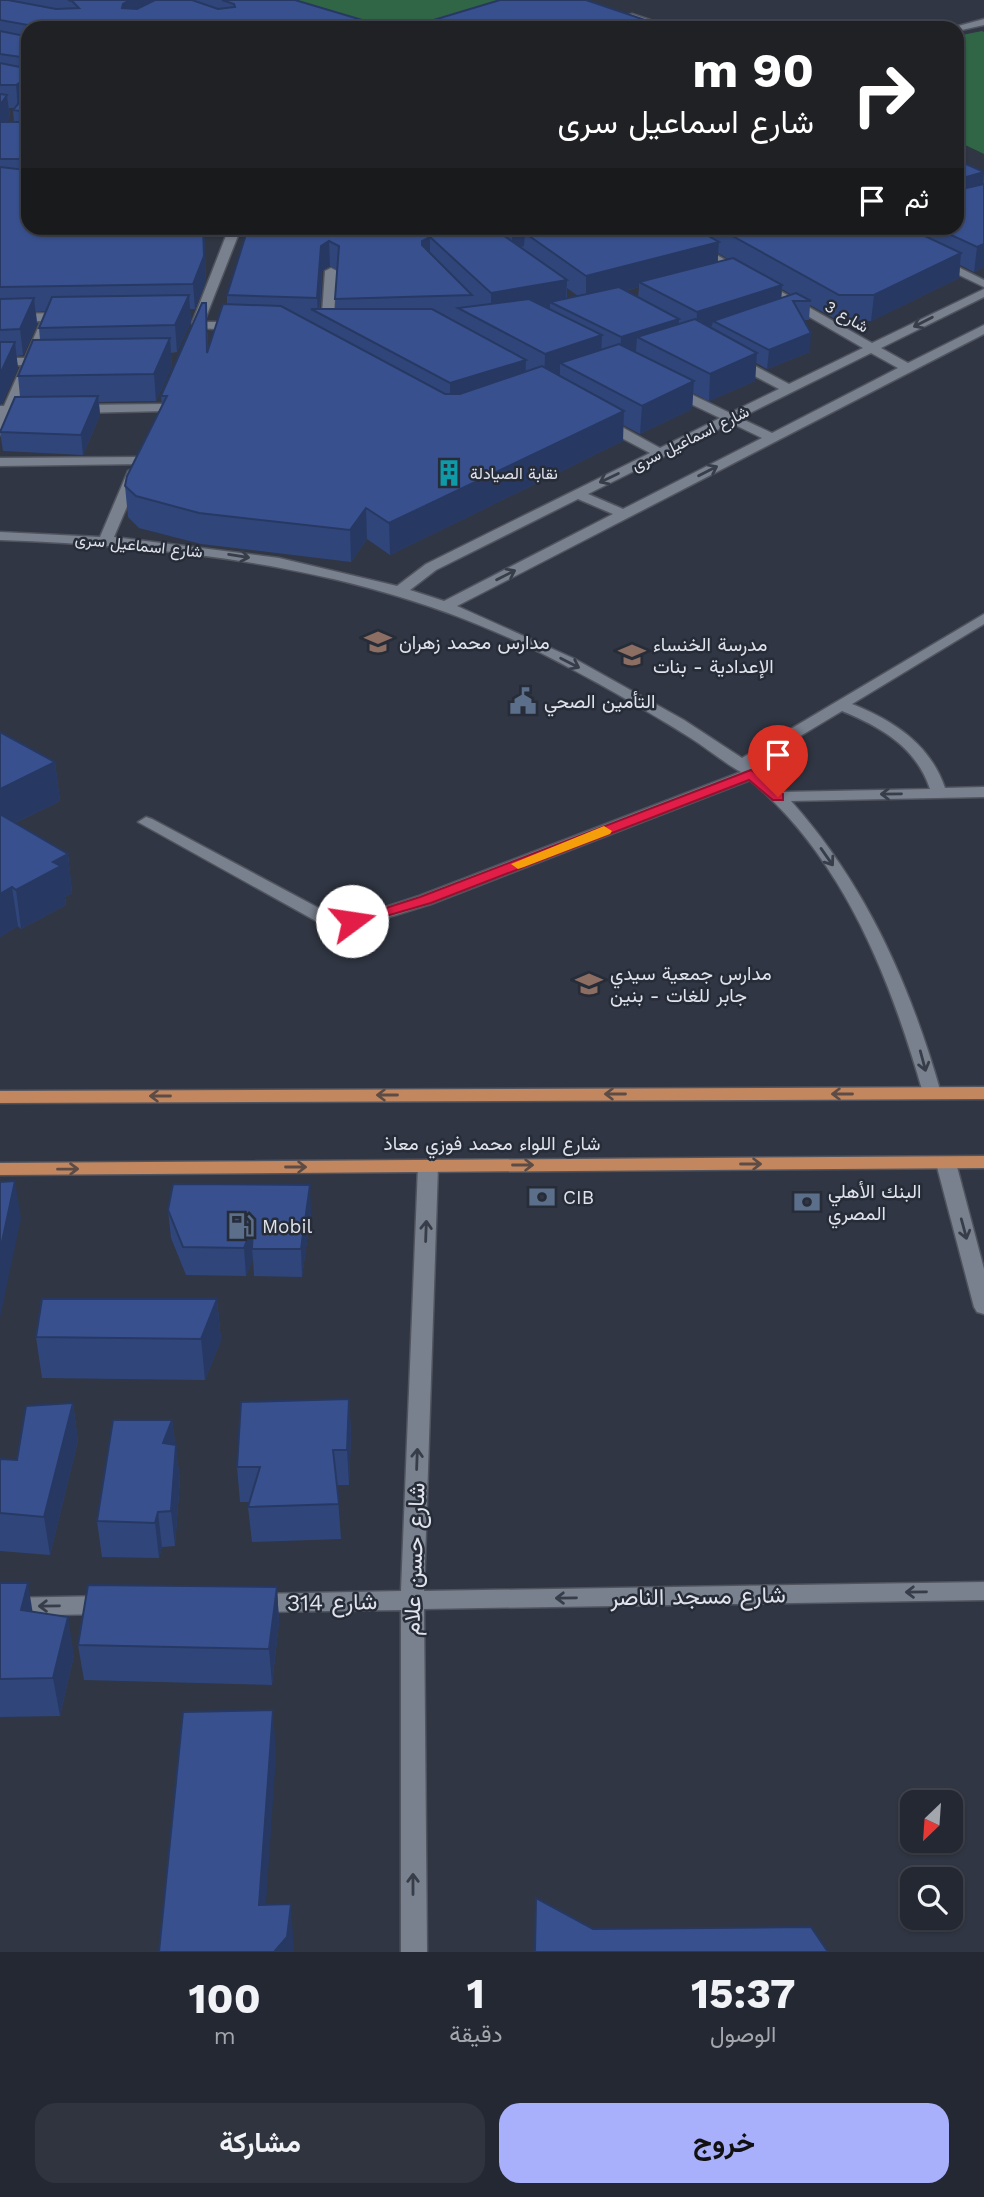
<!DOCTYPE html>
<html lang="ar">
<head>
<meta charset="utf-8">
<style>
  body { margin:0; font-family:"Work Sans",Vazirmatn,sans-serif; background:#30343e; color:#f1f3f6; direction:rtl; height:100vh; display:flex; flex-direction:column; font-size:26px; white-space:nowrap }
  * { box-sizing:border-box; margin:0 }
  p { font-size:23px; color:#a3a6ac }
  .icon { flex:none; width:38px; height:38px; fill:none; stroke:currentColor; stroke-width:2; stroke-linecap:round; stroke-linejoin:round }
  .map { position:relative; height:1952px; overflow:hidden; direction:ltr }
  .sheet { display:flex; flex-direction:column; background:#242832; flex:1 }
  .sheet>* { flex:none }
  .top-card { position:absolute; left:21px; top:21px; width:943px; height:214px; border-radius:21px; box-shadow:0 2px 5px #0004,0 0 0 2px #41444d; direction:rtl; background:#202124; color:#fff; overflow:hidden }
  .needle { width:46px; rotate:205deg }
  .controls { position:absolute; left:900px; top:1790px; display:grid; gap:14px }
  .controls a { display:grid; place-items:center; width:63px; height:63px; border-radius:14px; background:#242832; box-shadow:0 2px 5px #0004,0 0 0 2px #41444d; font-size:35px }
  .pin { position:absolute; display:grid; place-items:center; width:60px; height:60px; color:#fff; margin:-72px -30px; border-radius:50% 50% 50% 0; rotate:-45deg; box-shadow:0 0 7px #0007 }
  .pin .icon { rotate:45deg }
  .me { position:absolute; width:77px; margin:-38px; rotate:76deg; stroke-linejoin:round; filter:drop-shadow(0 0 5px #0008) }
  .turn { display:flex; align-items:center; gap:24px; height:147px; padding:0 35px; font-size:32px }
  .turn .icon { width:91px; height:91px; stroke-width:2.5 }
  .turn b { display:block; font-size:49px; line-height:60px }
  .then { display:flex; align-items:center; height:66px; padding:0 35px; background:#0003; gap:14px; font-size:26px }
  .eta { display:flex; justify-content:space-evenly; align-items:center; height:119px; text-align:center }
  .eta b { font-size:42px; font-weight:700; line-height:49px }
  .cta { display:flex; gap:14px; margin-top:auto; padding:14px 35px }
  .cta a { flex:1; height:80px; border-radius:21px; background:#a8b0fc; color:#111; font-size:28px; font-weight:700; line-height:80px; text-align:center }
  .cta a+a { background:#30343e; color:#f1f3f6 }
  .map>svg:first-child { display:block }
  .green { fill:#306645 }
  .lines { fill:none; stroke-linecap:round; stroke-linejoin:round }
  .minor-casing { stroke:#50545f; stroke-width:3 }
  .major-casing { stroke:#50545f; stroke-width:3 }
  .minor { fill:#79808e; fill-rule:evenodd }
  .major { fill:#c2875f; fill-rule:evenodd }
  .wall { fill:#30467a; fill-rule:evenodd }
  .shaded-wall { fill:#273963 }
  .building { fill:#38518e; stroke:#273963; stroke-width:2 }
  .oneway { stroke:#373d49 }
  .oneway2 { stroke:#5d4c46 }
  .route { fill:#e11d48; stroke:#92132f; stroke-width:2 }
  .slow { fill:#f59e0b }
  .labels { text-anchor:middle; stroke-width:5; stroke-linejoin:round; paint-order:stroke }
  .far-street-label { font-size:16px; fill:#e0e3eb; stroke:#262c38 }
  .far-poi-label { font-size:16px; fill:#e0e3eb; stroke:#262c38; text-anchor:start }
  .poi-label { font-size:19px; fill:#e0e3eb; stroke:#262c38; text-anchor:start }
  .street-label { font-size:19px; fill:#e0e3eb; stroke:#262c38 }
  .near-street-label { font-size:23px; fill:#e0e3eb; stroke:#262c38 }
</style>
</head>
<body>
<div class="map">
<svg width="984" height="1952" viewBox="0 0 984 1952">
  <rect width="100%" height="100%" fill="#303643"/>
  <!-- green -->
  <g class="green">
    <path d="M269,0H540L466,28H359Z"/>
    <path d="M982,31L984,32V154L957,141V36Z"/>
  </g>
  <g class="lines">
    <defs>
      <g id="minor">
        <path d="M632,14L668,26L670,28H656L629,19V15Z"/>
        <path d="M984,19V25L957,31V28H951Z"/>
        <path d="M229,228H241L204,322H240L246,326L240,330L194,328L192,323Z"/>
        <path d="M656,228H669L872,343L984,289V297L881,348L908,363L984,325V334L457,606L575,659L684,720L742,758L984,614V624L852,704C894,721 930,744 945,788L984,787V797L791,801C867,886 910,985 941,1093L939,1097H925L923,1093C890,978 844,859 750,780L431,904L360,926L343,927L316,921L138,822L146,817L152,819L328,913L343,917L358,916L419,896L741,772C724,763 707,748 689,737C641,707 592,679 541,653C372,568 187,547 0,540V532L100,537L128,471L135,467L142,471L114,537L279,558L397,586L426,564L650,453L599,426V420H609L660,448L720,418L668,393V387H676L730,413L779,389L732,364V358H740L789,384L863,348ZM871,353L898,368L772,433L740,418ZM731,423L762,438L623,509L588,494ZM578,499L613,514L444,601L410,590L436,570ZM842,711C881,727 916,747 930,789L782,792L752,765Z"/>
        <path d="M934,259H942L984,280V287L934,263Z"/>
        <path d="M331,268L337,271L333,328L327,332L321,328L325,271Z"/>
        <path d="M65,313L71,317L65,321H53L38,358L47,357L53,361L47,365H35L17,406L31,405L37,409L31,413H14L6,431L0,435V406H4L22,365L0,366V358H25L41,321L0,322V314Z"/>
        <path d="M162,404L166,405V411L77,413L71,409L77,405Z"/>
        <path d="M139,457L144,458V464L0,466V458Z"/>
        <path d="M946,1157L953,1158L956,1163L984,1269V1314L977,1312L974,1307L936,1163L939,1158Z"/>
        <path d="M428,1160L435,1161L438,1166L424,1591L984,1582V1600L424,1609L427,1952H401V1610L256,1612L248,1610L245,1603L248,1596L256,1594L401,1591L418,1166L421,1161Z"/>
        <path d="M106,1596L114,1598L117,1605L114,1612L106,1614L0,1616V1598Z"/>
      </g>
      <g id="major">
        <path d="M984,1087V1099L0,1103V1091Z"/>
        <path d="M984,1156V1168L0,1175V1163Z"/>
      </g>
    </defs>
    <!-- minor casing -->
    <use href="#minor" class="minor-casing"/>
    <!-- major casing -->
    <use href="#major" class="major-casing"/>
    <!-- minor -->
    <use href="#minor" class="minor"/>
    <!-- major -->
    <use href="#major" class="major"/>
  </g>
  <!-- wall -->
  <g class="wall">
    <path d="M0,0H295L28,228H204L206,281L195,309H190L191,322L177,352L171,353L172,366L156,401L99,402L100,415L83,455L3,451L0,432L20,397L18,376L40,340L39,328L46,311L36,312L37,324L23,355L16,356L18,368L2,403L0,405ZM9,108H14L13,110L14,122H7L10,118Z"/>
    <path d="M984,172V267L974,272L960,265L959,278L871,321L837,320L810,305L809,320H804L810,352L767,369L756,363L755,381L709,401L693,393L692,409L640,434L623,425V441L390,555L367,539L351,562L201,544L139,528L128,517L125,486L162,406L161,396L208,332V349L227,304V295L248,228H957ZM718,253L728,259L718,262ZM330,266L337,270L335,309H320L322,271ZM639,287L638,297L626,291ZM567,288L578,296L567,299ZM782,289L792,295L781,298Z"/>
    <path d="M0,732L55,762L60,801L15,823L68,854L72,893L65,897L66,905L21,929L18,926L0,937Z"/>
    <path d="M168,1210L311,1212L302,1277L254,1276L253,1259L246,1276L186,1275L171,1238Z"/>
    <path d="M217,1299L221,1340L205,1380L42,1378L36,1337Z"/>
    <path d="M349,1399L351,1434L349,1485H337L341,1539L252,1542L248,1507L250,1502H240L237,1467Z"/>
    <path d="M73,1403L78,1441L50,1555L0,1551V1459L17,1460Z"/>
    <path d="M172,1420L180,1480L175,1546L162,1547L159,1558L102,1557L97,1521Z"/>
    <path d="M0,1583L33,1612L74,1655L60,1716L0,1717Z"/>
    <path d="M277,1587L279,1622L272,1685L84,1680L78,1645Z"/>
  </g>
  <!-- shaded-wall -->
  <g class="shaded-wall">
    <path d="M130,0H155L156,8H122L123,4Z"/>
    <path d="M654,23V28H638Z"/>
    <path d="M27,78L28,102L18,108L16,85Z"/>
    <path d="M7,95L10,118L0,131V105Z"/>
    <path d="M984,173L982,197L957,203L959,179Z"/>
    <path d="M203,228H204L206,281L195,309L193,284Z"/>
    <path d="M512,228H612L525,233L524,246L512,249Z"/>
    <path d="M430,237V262L422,245V241Z"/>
    <path d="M329,241L330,266L322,271L319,313H318L317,298L321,246Z"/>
    <path d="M719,242L717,267L639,282V287L586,301V276Z"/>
    <path d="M984,244V267L974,272L977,247Z"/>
    <path d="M961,253L959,278L871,321L874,295Z"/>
    <path d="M567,280L566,305L550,302V308L491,318V293Z"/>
    <path d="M782,285L781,303L713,321L712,326L696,331L697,312Z"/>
    <path d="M189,295L191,322L177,352L175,325Z"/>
    <path d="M34,298L37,324L23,355L20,329Z"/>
    <path d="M679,319L678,337H637L636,351L620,356L621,337Z"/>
    <path d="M811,333L810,352L767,369L769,350Z"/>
    <path d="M602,335L601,362L560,363V376L544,381L545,354Z"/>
    <path d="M170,338L172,366L156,401L154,374Z"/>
    <path d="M15,342L18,368L2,403L0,405V374Z"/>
    <path d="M757,353L755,381L709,401L710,374Z"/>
    <path d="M526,360L525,387L450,411V383Z"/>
    <path d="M694,381L692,409L640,434L642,406Z"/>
    <path d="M98,396L100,415L83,455L81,435Z"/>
    <path d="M624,411L623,441L390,555L389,523Z"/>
    <path d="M366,508L367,539L351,562L350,530Z"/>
    <path d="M55,762L60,801L0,830V789Z"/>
    <path d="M68,854L72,893L65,897L66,905L21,929L16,890L53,862Z"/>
    <path d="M12,887L18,926L0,937V894Z"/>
    <path d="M15,1181L21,1218L0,1318V1251Z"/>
    <path d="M310,1185L311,1212L302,1277L301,1249Z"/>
    <path d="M253,1225L252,1249L253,1259L246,1276L244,1248Z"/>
    <path d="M217,1299L221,1340L205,1380L201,1339Z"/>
    <path d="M349,1399L351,1434L349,1485L347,1450Z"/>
    <path d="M73,1403L78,1441L50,1555L44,1517Z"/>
    <path d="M172,1420L180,1480L175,1546L163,1443Z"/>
    <path d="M158,1512L162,1547L159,1558L155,1523Z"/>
    <path d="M28,1583L34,1621L21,1610Z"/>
    <path d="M277,1587L279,1622L272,1685L269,1649Z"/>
    <path d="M68,1617L74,1655L60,1716L53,1678Z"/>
    <path d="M273,1710L276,1755L263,1949L259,1905Z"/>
    <path d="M291,1904L294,1952H274Z"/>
  </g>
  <!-- building -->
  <g class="building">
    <path d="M0,0H8L56,9L79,8L72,1L68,0H130L123,4L122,8L137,9L155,0H192L218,9L235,7L234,4L222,0H295L389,28H28V228H203L204,256L193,284L0,287V167L25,170L27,159H0V122H27V112L13,110L28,92L27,78L16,85H0V63L25,68L28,58L0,54V31L25,36L28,25L0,20Z"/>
    <path d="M500,0H586L654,23L638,28H407Z"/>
    <path d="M0,94L7,95L0,105Z"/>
    <path d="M957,160L984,172L959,179L958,190L984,184V244L977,247L936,228H957Z"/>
    <path d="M248,228H493L567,280L491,293L430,237L422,241V245L472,295L335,299L339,246L329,241L321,246L317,298L227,295Z"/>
    <path d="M552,228H694L719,242L586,276L525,233Z"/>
    <path d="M718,228H908L961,253L874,295H839Z"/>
    <path d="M733,258L782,285L697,312L639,282Z"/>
    <path d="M619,287L679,319L621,337L550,302Z"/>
    <path d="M796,293L811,301H793L811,333L769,350L713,321Z"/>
    <path d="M189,295L175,325L39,328L52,297Z"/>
    <path d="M34,298L20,329L0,330V299Z"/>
    <path d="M529,299L602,335L545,354L458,308Z"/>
    <path d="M202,303H206L207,353L223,304L281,306L445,394H460L542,366L624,411L389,523L366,508L350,530L199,513L136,496L125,486L127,476L167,396H161Z"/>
    <path d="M311,309H432L526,360L450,383Z"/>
    <path d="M695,319L757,353L710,374L637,337Z"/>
    <path d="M170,338L154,374L18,376L33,340Z"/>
    <path d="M0,342H15L0,374Z"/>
    <path d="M619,344L694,381L642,406L560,363Z"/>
    <path d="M98,396L81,435L0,432L15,397Z"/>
    <path d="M0,732L55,762L0,789Z"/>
    <path d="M0,814L68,854L53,862L61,866L16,890L12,887L0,894Z"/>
    <path d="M15,1181L0,1251V1182Z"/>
    <path d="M173,1184L310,1185L301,1249H252L253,1225L244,1248L183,1247L168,1210Z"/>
    <path d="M42,1299H217L201,1339L36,1337Z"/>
    <path d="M349,1399L347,1450H333L339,1504L248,1507L260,1467H237L241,1402Z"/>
    <path d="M73,1403L44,1517L0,1513V1459L17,1460L26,1406Z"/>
    <path d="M113,1420H172L163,1443L176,1445L171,1511L158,1512L155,1523L97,1521Z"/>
    <path d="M0,1583H28L21,1610L68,1617L53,1678L0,1679Z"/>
    <path d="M88,1585L277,1587L269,1649L78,1645Z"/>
    <path d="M273,1710L259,1905L291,1904L287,1937L274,1952H159L183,1712Z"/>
    <path d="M536,1898L593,1929L811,1927L828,1952H535Z"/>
  </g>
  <!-- one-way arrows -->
  <defs><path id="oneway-shaft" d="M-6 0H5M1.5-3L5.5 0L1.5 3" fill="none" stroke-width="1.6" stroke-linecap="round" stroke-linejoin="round" transform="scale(1.75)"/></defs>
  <g class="oneway">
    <use href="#oneway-shaft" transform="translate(923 322) rotate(153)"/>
    <use href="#oneway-shaft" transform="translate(708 471) rotate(-27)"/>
    <use href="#oneway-shaft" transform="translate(609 478) rotate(154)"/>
    <use href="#oneway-shaft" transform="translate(239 556) rotate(9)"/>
    <use href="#oneway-shaft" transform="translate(506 575) rotate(-27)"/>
    <use href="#oneway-shaft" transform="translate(570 663) rotate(27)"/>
    <use href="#oneway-shaft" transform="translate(891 794) rotate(179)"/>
    <use href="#oneway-shaft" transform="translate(827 857) rotate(55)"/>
    <use href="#oneway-shaft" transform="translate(923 1061) rotate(75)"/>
    <use href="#oneway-shaft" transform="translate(964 1229) rotate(75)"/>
    <use href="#oneway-shaft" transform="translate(426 1231) rotate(-88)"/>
    <use href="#oneway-shaft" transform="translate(417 1459) rotate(-88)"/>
    <use href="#oneway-shaft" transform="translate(916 1592) rotate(179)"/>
    <use href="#oneway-shaft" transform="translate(566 1598) rotate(179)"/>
    <use href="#oneway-shaft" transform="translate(49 1606) rotate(179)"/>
    <use href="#oneway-shaft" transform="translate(413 1884) rotate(-90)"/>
  </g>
  <g class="oneway2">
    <use href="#oneway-shaft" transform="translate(615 1094) rotate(180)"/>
    <use href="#oneway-shaft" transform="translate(842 1094) rotate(180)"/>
    <use href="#oneway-shaft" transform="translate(387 1095) rotate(180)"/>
    <use href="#oneway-shaft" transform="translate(160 1096) rotate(180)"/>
    <use href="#oneway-shaft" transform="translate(751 1164)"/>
    <use href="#oneway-shaft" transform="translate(523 1165)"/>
    <use href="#oneway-shaft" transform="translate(296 1167)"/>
    <use href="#oneway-shaft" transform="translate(68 1169) rotate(-1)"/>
  </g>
  <!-- route -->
  <path class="route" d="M751,770L783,794V800H773L749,780L431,903L352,926L345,921L420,897Z"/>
  <!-- slow -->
  <path class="slow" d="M604,826L612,831L610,834L524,867L518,869L511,864Z"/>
  <!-- icons -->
  <defs>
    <symbol id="building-bare" viewBox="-9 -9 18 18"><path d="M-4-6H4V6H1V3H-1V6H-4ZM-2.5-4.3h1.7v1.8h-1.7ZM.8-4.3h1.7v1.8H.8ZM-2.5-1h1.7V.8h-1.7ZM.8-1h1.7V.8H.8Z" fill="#0f9aa8" stroke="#262c38" stroke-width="2.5" paint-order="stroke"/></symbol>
    <symbol id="school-bare" viewBox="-9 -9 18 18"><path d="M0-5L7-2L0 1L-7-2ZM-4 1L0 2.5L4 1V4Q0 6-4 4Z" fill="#8d6e63" stroke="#262c38" stroke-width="2.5" paint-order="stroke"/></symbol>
    <symbol id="civic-bare" viewBox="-9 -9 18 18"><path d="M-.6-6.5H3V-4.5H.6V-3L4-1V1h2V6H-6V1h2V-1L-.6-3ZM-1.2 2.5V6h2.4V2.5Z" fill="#5c6f8a" stroke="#262c38" stroke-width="2.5" paint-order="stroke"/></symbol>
    <symbol id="bank-bare" viewBox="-9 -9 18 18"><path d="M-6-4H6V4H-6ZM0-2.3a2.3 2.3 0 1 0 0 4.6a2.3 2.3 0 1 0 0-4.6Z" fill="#5c6f8a" stroke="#262c38" stroke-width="2.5" paint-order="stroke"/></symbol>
    <symbol id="fuel-bare" viewBox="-9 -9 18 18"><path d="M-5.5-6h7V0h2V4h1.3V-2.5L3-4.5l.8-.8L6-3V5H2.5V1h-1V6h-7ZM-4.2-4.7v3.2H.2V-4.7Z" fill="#5c6f8a" stroke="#262c38" stroke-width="2.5" paint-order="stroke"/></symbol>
  </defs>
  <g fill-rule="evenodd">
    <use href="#building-bare" x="430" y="454" width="38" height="38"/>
    <use href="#school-bare" x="359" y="623" width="38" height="38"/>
    <use href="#school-bare" x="613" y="636" width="38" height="38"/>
    <use href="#civic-bare" x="504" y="682" width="38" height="38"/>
    <use href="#school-bare" x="570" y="965" width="38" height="38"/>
    <use href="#bank-bare" x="523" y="1178" width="38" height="38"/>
    <use href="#bank-bare" x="788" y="1183" width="38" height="38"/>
    <use href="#fuel-bare" x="222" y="1207" width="38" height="38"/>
  </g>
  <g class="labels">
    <!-- far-street labels -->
    <g class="far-street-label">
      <text transform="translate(847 316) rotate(30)" y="6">شارع 3</text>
      <text transform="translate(690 438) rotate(-26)" y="6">شارع اسماعيل سرى</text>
      <text transform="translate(139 545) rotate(6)" y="6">شارع اسماعيل سرى</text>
    </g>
    <!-- far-poi labels -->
    <g class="far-poi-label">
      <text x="470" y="479">نقابة الصيادلة</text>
    </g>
    <!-- poi labels -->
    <g class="poi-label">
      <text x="399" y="649">مدارس محمد زهران</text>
      <text x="653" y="651">مدرسة الخنساء<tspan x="653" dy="22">الإعدادية - بنات</tspan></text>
      <text x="544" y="708">التأمين الصحي</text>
      <text x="610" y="980">مدارس جمعية سيدي<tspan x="610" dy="22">جابر للغات - بنين</tspan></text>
      <text x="828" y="1198">البنك الأهلي<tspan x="828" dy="22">المصري</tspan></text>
      <text x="563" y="1204">CIB</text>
      <text x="262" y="1233">Mobil</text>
    </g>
    <!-- street labels -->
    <g class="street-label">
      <text x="492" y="1150">شارع اللواء محمد فوزي معاذ</text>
    </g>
    <!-- near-street labels -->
    <g class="near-street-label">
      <text transform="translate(414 1559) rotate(-88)" y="8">شارع حسن علام</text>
      <text transform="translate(698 1596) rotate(-1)" y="8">شارع مسجد الناصر</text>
      <text transform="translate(332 1602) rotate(-1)" y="8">شارع 314</text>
    </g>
  </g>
</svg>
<div class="controls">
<a><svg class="needle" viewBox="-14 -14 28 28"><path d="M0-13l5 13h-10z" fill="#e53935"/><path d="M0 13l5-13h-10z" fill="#a3a6ac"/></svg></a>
<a><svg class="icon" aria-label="search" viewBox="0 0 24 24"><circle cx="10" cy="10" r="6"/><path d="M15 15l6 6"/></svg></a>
</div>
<div class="pin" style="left:778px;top:797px;background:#d93025"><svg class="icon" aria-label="arrive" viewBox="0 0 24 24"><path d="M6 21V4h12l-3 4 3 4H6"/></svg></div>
<svg class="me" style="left:352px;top:921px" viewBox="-20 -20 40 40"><circle r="19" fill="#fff"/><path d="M0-13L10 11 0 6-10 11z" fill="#e11d48"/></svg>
<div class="top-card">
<div class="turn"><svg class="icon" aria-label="right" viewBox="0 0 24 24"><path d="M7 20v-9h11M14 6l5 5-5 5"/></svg><div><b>90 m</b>شارع اسماعيل سرى</div></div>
<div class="then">ثم<svg class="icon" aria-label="arrive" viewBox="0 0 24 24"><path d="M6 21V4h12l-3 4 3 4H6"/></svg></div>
</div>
</div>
<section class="sheet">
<div class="eta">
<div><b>15:37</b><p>الوصول</p></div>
<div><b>1</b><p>دقيقة</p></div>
<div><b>100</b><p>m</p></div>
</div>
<div class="cta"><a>خروج</a><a>مشاركة</a></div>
</section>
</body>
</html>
